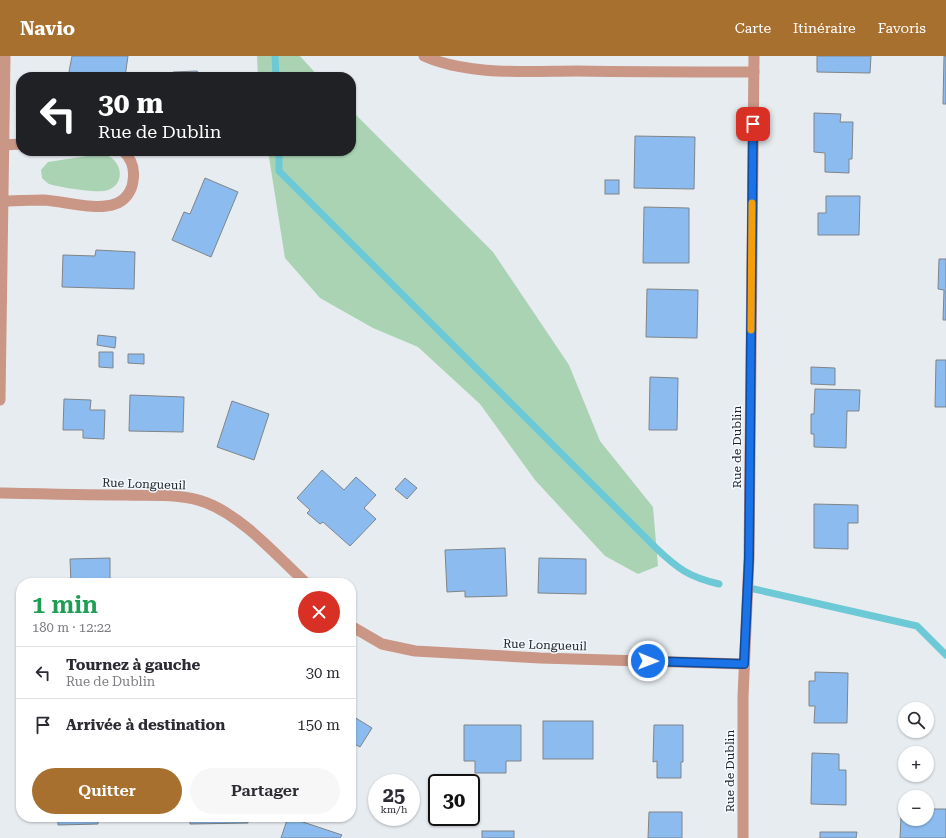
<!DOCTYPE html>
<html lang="fr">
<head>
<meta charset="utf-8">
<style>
  body { margin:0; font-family:"Roboto Serif",serif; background:#f7f7f7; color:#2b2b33; height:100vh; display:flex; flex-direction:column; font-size:15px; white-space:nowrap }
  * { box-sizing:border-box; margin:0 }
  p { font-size:13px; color:#7c7c81 }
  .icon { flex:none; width:22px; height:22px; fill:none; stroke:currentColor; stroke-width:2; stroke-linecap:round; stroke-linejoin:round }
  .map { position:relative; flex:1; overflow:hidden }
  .panel { position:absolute; left:16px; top:522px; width:340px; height:244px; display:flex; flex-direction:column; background:#fff; border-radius:16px; box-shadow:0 1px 3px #0004 }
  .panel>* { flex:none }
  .guide { position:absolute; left:16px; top:16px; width:340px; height:84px; border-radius:16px; box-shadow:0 1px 3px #0004; background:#202124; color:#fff; overflow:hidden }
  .controls { position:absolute; left:898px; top:646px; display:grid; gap:8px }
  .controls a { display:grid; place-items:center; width:36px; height:36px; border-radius:50%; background:#fff; box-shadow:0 1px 3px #0004; font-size:20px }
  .speed { position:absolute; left:368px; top:718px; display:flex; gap:8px; font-size:20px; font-weight:700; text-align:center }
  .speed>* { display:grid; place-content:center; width:52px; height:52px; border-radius:50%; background:#fff; box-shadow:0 1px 3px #0004; line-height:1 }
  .speed small { font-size:10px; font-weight:400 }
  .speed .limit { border:2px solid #111; border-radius:6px; background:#fff; color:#111 }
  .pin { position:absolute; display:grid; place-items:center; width:34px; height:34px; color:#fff; margin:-17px; border-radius:8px; box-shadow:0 2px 6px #0006 }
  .me { position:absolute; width:44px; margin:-22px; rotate:91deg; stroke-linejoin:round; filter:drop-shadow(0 0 3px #0008) }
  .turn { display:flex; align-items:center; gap:14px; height:84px; padding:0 16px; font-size:18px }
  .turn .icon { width:52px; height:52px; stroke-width:2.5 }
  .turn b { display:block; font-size:28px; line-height:34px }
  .round { display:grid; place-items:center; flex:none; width:42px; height:42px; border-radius:21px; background:#f7f7f7 }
  .summary { display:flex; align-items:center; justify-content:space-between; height:68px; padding:0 16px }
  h1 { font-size:24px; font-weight:600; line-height:30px; color:#1e9e55 }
  .action { display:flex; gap:8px; margin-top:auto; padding:8px 16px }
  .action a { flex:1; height:46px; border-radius:24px; background:#a8702e; color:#fff; font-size:16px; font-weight:600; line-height:46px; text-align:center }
  .action a+a { background:#f7f7f7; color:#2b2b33 }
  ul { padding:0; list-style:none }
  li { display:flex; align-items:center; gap:12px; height:52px; padding:0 16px; border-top:1px solid #e1e1e2 }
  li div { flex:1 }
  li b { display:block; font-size:15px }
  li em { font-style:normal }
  header { display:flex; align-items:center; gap:24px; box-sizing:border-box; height:56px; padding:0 20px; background:#a8702e; color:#fff }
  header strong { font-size:19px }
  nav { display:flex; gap:22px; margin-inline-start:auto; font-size:14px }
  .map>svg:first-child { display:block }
  .green { fill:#aad3b4 }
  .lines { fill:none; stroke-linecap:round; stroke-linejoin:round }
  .stream { stroke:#6cc9d5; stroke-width:7 }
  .building { fill:#8cbcef; stroke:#7f8489 }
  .minor { stroke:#ca9685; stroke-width:11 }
  .route-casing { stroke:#114b97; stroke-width:10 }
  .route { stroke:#1a73e8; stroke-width:7 }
  .slow { stroke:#f59e0b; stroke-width:7 }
  .labels { text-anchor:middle; stroke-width:3; stroke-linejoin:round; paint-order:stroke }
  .street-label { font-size:12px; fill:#212224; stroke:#f4f9ff }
</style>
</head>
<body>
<header>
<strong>Navio</strong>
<nav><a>Carte</a><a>Itinéraire</a><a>Favoris</a></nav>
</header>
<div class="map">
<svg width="946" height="782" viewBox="0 0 946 782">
  <rect width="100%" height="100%" fill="#e7ecf1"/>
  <!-- green -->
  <g class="green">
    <path d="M257,0H300L319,21H258Z"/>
    <path d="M351,54L493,196L569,309L600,385L653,451L658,510L638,518L605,500L535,424L480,348L418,291L373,272L320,242L285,202L268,95H351Z"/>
    <path d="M100,98C121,99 128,127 108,134C99,138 58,131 49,128C46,126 44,124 42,122L41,114L48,106Z"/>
  </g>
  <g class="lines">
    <!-- stream -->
    <g class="stream">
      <path d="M275,0L276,21"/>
      <path d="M279,95V115L656,492C678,513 689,521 719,528"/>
      <path d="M754,533L917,570L946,599"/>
    </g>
  </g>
  <!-- building -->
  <g class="building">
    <path d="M72,0H128L125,21H68Z"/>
    <path d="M817,0H871L870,17L817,16Z"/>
    <path d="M944,0H946V48H943Z"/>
    <path d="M197,15L203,21H167L173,16Z"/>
    <path d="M814,57L841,58L840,66H853L852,103H849V117L825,116V97L814,96Z"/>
    <path d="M635,80L695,81L694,133L634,132Z"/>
    <path d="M205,122L238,136L211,201L172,184L184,156L190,158Z"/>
    <rect x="605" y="124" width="14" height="14"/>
    <path d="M826,140H860L859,179H818V157H826Z"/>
    <path d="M644,151L689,152V207H643Z"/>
    <path d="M96,194L135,196L134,233L62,231L63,199L95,200Z"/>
    <path d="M939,203H946V264H943L944,234L938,233Z"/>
    <path d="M647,233L698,234L697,282L646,281Z"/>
    <path d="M98,279L116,281L115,292L97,289Z"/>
    <path d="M99,296H113V312L99,311Z"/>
    <path d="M128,298H144V308L128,307Z"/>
    <path d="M936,304H946V351H935Z"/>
    <path d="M811,311L835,312V329L811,328Z"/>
    <path d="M650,321L678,322L677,374H649Z"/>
    <path d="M815,333L860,334L859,355H847L846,392L814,391V378H811V358H814Z"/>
    <path d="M130,339L184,341L183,376L129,375Z"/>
    <path d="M64,343L91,344L90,354H105L104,383L83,382V374H63Z"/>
    <path d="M232,345L269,358L254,404L217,391Z"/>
    <path d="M322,414L344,434L356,421L376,439L364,452L376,463L350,490L323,466L320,468L307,457L310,454L297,442Z"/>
    <path d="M405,422L417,432L407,443L395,433Z"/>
    <path d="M814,448L858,449V467H848V493L814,492Z"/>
    <path d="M505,492L507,540L465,541V535L447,536L445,494Z"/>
    <path d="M110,502V527H63H71L70,503Z"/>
    <path d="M539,502L586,503V538L538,537Z"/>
    <path d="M815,616L848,617L847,667H814L815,650H809V625H815Z"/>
    <path d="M351,659L372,672L360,691L351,686Z"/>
    <rect x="543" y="665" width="50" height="38"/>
    <path d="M464,669H521V705H506V717H475V705H464Z"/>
    <path d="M654,669H683V706H681V722H657V705L653,706Z"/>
    <path d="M812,697L839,698V714H846V749L811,748Z"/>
    <path d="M927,753H946V782H900L901,761H905V763H927Z"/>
    <path d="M649,756H682V782H648Z"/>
    <path d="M58,761H98V768L58,769Z"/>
    <path d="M190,761H248V767L190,768Z"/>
    <path d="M288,761L342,779L340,782H281Z"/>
    <rect x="482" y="775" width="32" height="7"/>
    <path d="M820,776H857L856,782H820Z"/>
  </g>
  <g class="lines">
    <!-- minor -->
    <g class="minor">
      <path d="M424,0C469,20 528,15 577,15C636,16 695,16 754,16"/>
      <path d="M3,89L21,88"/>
      <path d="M0,145C14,145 29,144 43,144C64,145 96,155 115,148C125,145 132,135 133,125C135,113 132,103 123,95"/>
      <path d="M0,344L5,0"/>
      <path d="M0,437C42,438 83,439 125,439C152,440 181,437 207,447C243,461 277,500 306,527"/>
      <path d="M351,570L382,588L415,595L540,602L744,608"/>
      <path d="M743,782V641L749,502L754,0"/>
    </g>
  </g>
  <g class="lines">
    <defs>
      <path id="route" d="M648,605L744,608L749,502L753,68"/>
    </defs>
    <!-- route casing -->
    <use href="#route" class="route-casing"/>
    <!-- route -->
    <use href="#route" class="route"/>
    <!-- slow -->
    <path class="slow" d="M751,274L752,147"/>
  </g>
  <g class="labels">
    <!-- street labels -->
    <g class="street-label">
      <text transform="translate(737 391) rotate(-90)" y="4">Rue de Dublin</text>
      <text transform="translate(144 428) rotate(2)" y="4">Rue Longueuil</text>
      <text transform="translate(545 589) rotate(2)" y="4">Rue Longueuil</text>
      <text transform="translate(730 715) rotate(-90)" y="4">Rue de Dublin</text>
    </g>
  </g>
</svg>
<div class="controls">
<a><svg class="icon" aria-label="search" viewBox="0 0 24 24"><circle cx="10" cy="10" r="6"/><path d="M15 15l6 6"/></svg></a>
<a>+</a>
<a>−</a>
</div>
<div class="speed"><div>25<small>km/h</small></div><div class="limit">30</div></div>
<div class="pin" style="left:753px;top:68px;background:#d93025"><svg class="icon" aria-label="arrive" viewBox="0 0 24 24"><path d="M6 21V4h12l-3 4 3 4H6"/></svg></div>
<svg class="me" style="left:648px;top:605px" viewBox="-20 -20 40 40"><circle r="17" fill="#1a73e8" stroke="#fff" stroke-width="3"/><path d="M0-11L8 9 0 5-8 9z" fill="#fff"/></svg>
<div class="guide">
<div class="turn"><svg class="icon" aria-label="left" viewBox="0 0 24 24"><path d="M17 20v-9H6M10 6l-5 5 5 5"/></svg><div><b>30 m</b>Rue de Dublin</div></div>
</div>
<section class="panel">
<div class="summary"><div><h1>1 min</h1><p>180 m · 12:22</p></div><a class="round" style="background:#d93025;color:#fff"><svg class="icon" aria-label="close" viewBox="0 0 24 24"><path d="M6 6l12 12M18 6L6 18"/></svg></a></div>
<ul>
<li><svg class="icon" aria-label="left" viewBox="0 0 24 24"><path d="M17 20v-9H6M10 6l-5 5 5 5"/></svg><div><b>Tournez à gauche</b><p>Rue de Dublin</p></div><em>30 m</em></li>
<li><svg class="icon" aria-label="arrive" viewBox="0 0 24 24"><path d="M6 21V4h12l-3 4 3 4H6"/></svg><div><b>Arrivée à destination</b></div><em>150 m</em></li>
</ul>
<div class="action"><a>Quitter</a><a>Partager</a></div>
</section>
</div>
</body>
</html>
